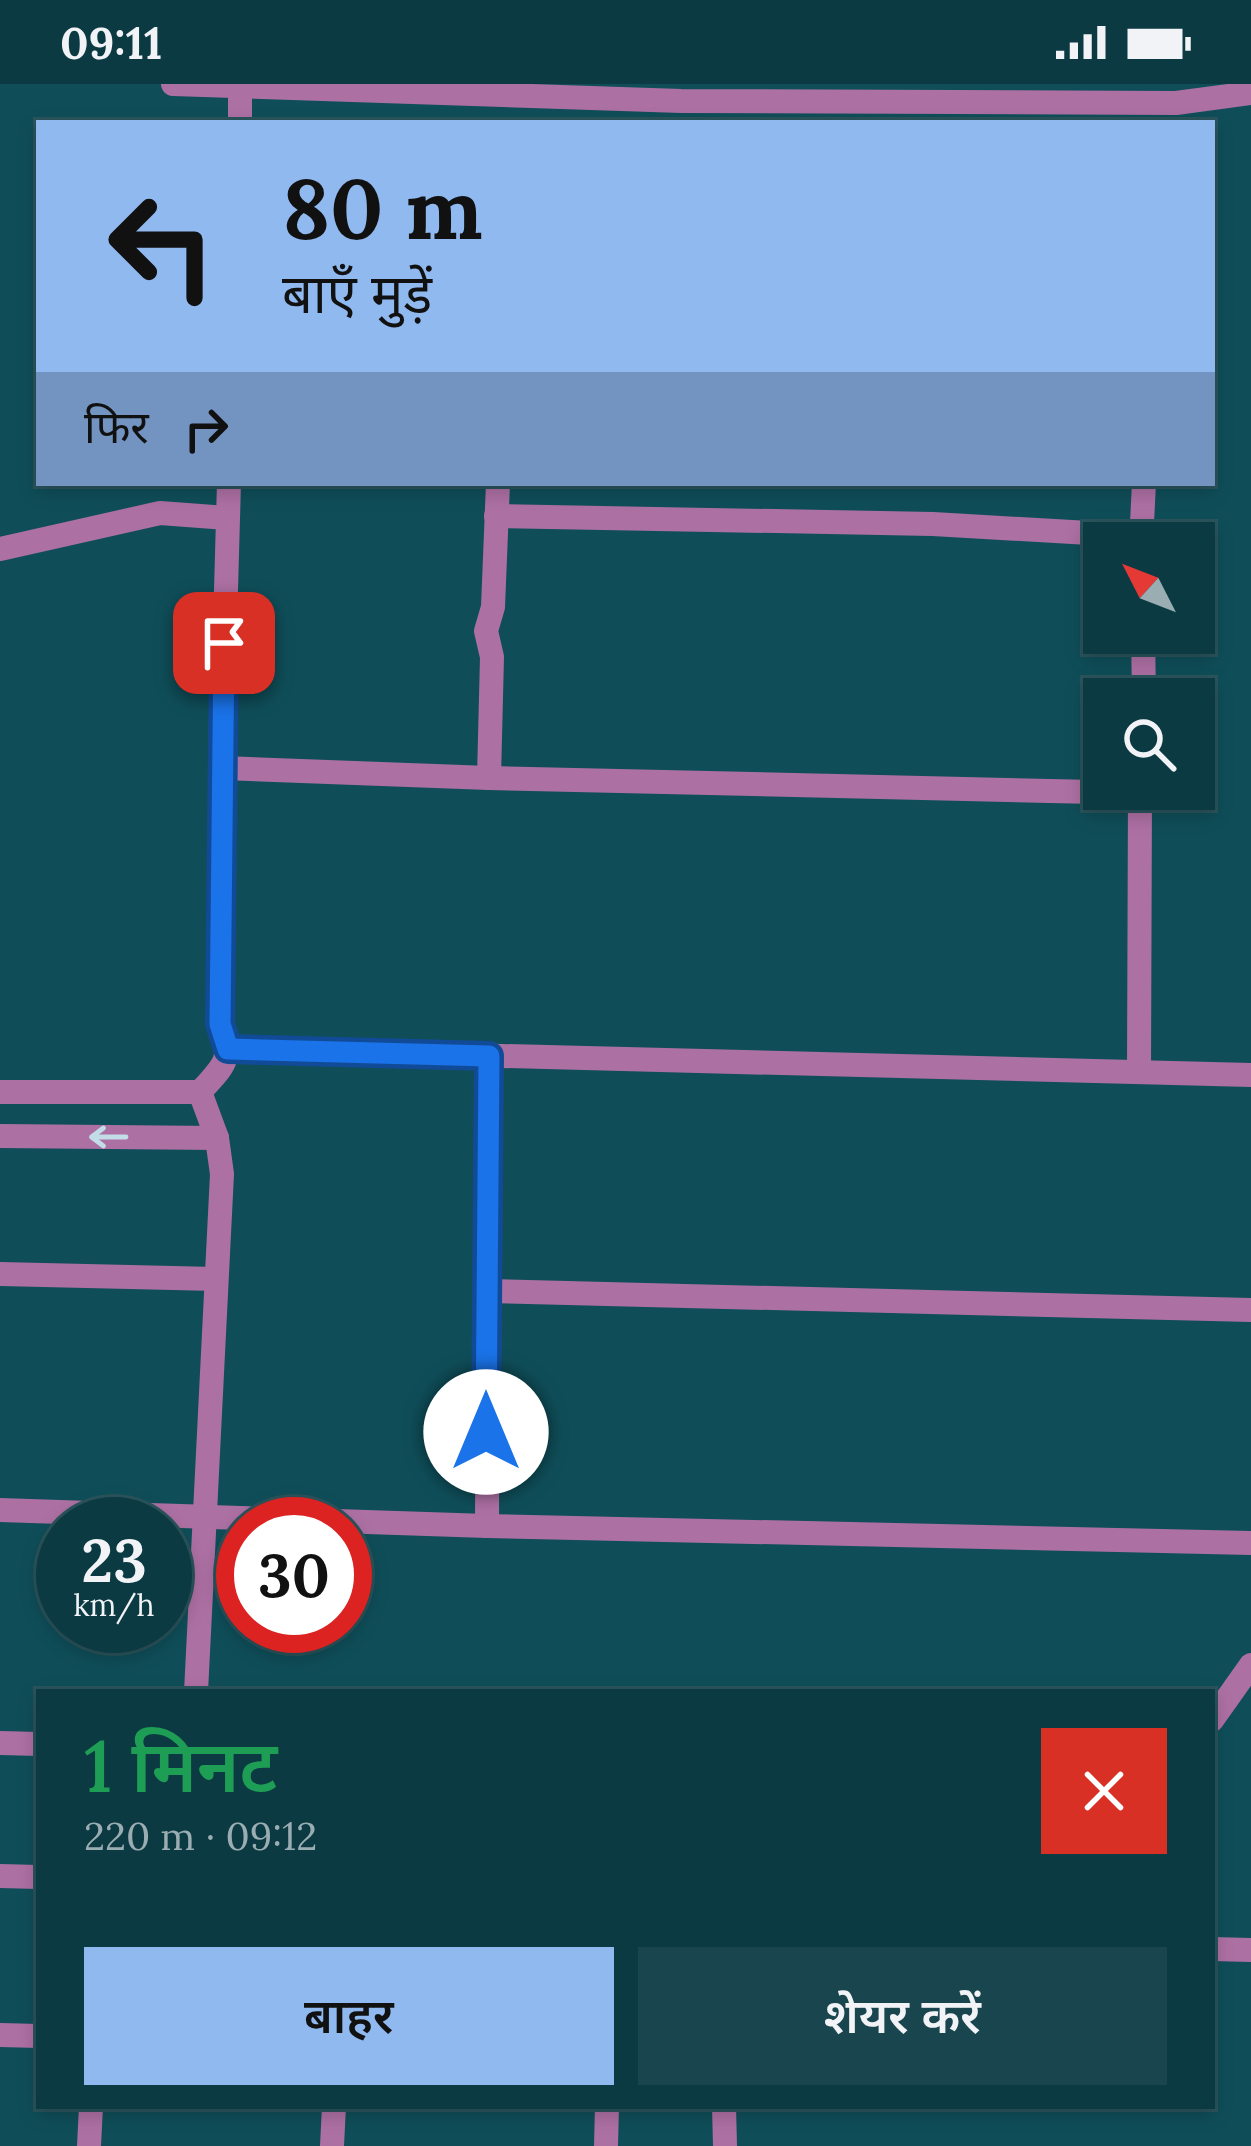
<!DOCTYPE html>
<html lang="hi">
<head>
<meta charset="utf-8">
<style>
  body { margin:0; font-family:Lora,"Noto Sans Devanagari",serif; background:#19454e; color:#f1f3f6; height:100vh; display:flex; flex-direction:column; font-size:45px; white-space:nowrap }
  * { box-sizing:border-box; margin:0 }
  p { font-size:39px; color:#9aadb2 }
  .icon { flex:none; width:66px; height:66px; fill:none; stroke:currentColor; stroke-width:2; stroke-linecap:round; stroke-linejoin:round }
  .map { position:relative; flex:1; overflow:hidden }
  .sheet { position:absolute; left:36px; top:1605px; width:1179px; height:420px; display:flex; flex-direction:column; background:#0b3a43; border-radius:0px; box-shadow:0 6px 18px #0003,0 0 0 3px #2b545c }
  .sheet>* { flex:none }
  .guide { position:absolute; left:36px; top:36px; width:1179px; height:366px; border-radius:0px; box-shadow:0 6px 18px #0003,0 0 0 3px #2b545c; background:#90b9f0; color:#111; overflow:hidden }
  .needle { width:78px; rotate:312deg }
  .tools { position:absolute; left:1083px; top:438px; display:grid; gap:24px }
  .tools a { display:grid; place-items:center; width:132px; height:132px; border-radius:0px; background:#0b3a43; box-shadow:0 6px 18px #0003,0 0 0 3px #2b545c; font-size:60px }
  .speed { position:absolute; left:36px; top:1413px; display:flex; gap:24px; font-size:60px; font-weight:700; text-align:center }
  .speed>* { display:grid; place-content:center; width:156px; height:156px; border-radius:50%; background:#0b3a43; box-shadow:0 6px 18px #0003,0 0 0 3px #2b545c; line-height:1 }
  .speed small { font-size:30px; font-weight:400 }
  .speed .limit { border:18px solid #d22; background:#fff; color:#111 }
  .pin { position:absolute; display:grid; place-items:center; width:102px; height:102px; color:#fff; margin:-51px; border-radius:24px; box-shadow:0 6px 18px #0006 }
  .me { position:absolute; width:132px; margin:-66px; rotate:0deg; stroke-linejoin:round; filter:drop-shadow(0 0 9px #0008) }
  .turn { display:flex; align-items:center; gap:42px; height:252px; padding:0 48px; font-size:54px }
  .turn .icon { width:156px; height:156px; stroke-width:2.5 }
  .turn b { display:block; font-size:84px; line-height:102px }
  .then { display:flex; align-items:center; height:114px; padding:0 48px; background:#0003; gap:24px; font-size:45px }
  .round { display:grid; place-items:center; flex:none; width:126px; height:126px; border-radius:0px; background:#19454e }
  .overview { display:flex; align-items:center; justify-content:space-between; height:204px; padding:0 48px }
  h1 { font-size:72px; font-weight:600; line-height:90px; color:#1e9e55 }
  .action { display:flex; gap:24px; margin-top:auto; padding:24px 48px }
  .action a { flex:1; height:138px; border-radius:0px; background:#90b9f0; color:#111; font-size:48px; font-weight:600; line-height:138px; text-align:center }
  .action a+a { background:#19454e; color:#f1f3f6 }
  .status { display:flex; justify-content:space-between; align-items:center; height:84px; padding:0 60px; background:#0b3a43; direction:ltr }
  .status svg { height:33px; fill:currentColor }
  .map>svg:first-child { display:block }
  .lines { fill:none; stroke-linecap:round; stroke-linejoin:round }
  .minor { stroke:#ad70a3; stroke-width:24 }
  .oneway { stroke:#c2dce8 }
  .route-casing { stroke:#114b97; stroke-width:30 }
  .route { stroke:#1a73e8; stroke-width:21 }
</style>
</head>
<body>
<div class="status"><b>09:11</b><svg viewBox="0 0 49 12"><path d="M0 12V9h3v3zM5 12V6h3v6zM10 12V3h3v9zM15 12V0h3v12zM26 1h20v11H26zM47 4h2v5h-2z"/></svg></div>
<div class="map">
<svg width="1251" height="2062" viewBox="0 0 1251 2062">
  <rect width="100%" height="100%" fill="#0f4e59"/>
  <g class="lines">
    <!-- minor -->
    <g class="minor">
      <path d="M173,0L681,17L1176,19L1251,9"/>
      <path d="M240,2V39"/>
      <path d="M496,432L933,440L1141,452"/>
      <path d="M1141,459L1144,399"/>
      <path d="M0,465L160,429L227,434"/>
      <path d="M1143,549L1144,615"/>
      <path d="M221,684L489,694L1140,709"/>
      <path d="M489,694L492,573L486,547L493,523L498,399"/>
      <path d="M228,965L1251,991"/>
      <path d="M1139,987L1140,705"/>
      <path d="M0,1008H200C225,980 233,977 220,940L221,684L229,399"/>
      <path d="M0,1052L217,1054"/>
      <path d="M0,1190L216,1195"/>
      <path d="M486,1207L1251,1226"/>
      <path d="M0,1426L487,1442L1251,1459"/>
      <path d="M487,1442L489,972"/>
      <path d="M196,1608L222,1090L217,1054L200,1008"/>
      <path d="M1212,1636L1251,1581"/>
      <path d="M0,1659L39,1660"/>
      <path d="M0,1792L39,1793"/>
      <path d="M1212,1865L1251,1866"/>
      <path d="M0,1951L39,1952"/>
      <path d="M724,2022L725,2062"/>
      <path d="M89,2062L91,2022"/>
      <path d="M332,2062L334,2022"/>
      <path d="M606,2062L607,2022"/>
    </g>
  </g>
  <!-- one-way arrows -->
  <defs><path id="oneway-shaft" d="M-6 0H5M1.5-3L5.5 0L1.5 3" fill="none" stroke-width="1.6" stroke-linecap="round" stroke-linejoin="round" transform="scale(3)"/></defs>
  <use class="oneway" href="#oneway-shaft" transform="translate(108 1053) rotate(-180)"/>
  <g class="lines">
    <defs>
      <path id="route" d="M224,559L220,940L228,965L489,972L486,1348"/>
    </defs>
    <!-- route casing -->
    <use href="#route" class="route-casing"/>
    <!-- route -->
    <use href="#route" class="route"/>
  </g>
</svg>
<div class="tools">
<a><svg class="needle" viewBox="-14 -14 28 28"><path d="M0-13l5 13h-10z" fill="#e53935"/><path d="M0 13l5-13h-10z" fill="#9aadb2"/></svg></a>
<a><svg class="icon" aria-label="search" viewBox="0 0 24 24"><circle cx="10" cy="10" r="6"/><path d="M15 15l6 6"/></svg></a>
</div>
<div class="speed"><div>23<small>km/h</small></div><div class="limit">30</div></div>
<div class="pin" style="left:224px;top:559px;background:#d93025"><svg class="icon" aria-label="arrive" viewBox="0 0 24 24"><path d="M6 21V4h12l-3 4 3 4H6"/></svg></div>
<svg class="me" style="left:486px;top:1348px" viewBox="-20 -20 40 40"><circle r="19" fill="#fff"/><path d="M0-13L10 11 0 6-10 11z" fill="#1a73e8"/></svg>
<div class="guide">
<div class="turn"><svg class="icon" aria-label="left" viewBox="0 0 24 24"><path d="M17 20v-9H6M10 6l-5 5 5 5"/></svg><div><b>80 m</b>बाएँ मुड़ें</div></div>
<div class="then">फिर<svg class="icon" aria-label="right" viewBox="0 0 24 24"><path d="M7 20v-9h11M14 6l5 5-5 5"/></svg></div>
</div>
<section class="sheet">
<div class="overview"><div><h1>1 मिनट</h1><p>220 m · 09:12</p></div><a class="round" style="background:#d93025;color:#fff"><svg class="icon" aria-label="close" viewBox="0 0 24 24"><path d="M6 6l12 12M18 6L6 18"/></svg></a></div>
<div class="action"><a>बाहर</a><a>शेयर करें</a></div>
</section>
</div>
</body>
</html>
